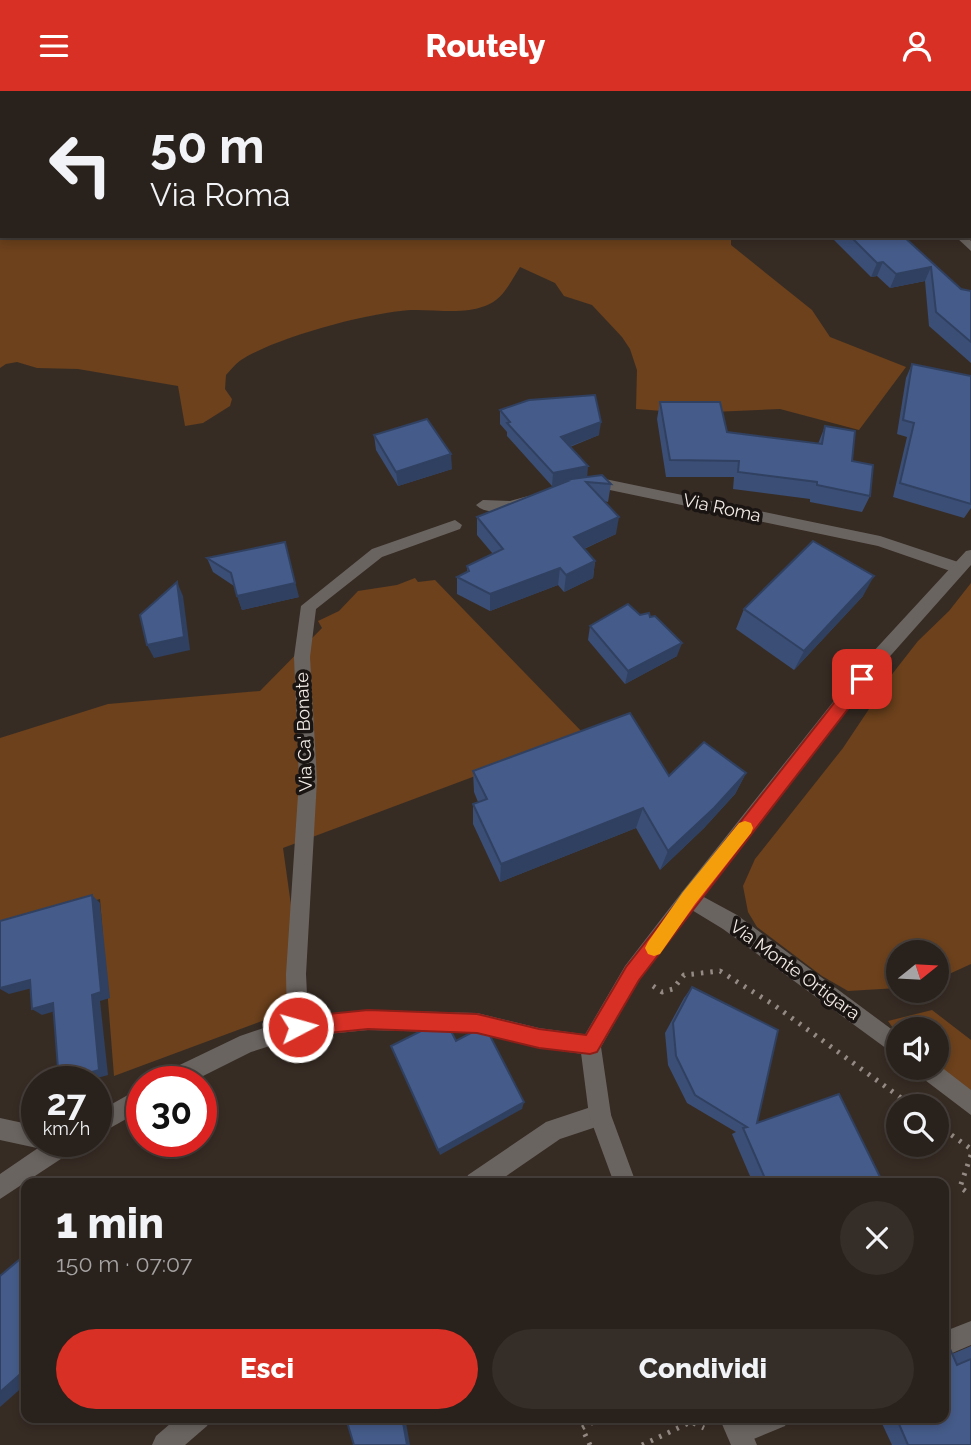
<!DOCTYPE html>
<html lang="it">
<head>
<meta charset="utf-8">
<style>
  body { margin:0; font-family:Raleway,sans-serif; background:#352e28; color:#f1f3f6; height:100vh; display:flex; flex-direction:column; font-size:26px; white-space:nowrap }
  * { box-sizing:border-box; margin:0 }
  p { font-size:23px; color:#a5a3a3 }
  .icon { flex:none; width:38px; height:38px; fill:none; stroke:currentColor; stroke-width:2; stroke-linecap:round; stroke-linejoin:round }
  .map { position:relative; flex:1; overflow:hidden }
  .sheet { position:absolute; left:21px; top:1087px; width:928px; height:245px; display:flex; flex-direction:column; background:#29211b; border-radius:14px; box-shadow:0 4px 10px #0003,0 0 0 2px #453e3a }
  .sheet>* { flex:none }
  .guide { position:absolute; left:0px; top:0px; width:971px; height:147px; box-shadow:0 4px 10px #0003,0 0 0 2px #453e3a; background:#29211b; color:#f1f3f6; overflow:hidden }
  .needle { width:46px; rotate:72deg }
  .buttons { position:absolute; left:886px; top:849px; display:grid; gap:14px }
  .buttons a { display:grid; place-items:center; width:63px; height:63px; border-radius:50%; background:#29211b; box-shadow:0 4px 10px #0003,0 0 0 2px #453e3a; font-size:35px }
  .speed { position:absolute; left:21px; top:975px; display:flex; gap:14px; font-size:35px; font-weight:700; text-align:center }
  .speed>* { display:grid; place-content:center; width:91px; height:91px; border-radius:50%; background:#29211b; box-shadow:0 4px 10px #0003,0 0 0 2px #453e3a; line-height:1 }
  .speed small { font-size:18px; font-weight:400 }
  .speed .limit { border:10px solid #d22; background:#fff; color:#111 }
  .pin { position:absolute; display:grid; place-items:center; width:60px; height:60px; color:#fff; margin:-30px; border-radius:14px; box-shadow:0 4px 10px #0006 }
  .me { position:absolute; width:77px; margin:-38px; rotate:84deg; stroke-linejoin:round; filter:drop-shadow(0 0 5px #0008) }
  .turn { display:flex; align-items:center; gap:24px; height:147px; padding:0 35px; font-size:32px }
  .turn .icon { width:91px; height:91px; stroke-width:2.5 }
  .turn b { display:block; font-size:49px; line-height:60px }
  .round { display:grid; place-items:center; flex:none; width:74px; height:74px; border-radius:37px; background:#352e28 }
  .overview { display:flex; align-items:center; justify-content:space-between; height:119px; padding:0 35px }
  h1 { font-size:42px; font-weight:800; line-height:52px }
  .primary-button { display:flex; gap:14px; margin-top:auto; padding:14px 35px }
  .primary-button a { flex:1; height:80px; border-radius:42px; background:#d93025; color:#fff; font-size:28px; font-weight:800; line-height:80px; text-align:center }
  .primary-button a+a { background:#352e28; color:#f1f3f6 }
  header { display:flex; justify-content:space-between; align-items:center; height:91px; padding:0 35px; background:#d93025; color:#fff; font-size:32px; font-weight:800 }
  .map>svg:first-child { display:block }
  .green { fill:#6c411c }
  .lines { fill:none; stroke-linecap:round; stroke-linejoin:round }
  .path { stroke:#958b85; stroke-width:5; stroke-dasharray:2.5 7; stroke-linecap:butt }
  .minor { fill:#6a6460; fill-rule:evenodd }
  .tertiary { fill:#6a6460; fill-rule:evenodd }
  .wall { fill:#3b4e76 }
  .shaded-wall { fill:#304060 }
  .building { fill:#455b89; stroke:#304060; stroke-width:2 }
  .route { fill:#d93025; stroke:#8d1f18; stroke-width:2 }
  .slow { fill:#f59e0b }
  .labels { text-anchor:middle; stroke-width:7; stroke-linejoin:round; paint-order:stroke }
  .street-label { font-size:18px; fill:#f3ebe6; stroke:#1a1512 }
</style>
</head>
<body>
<header><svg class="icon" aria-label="menu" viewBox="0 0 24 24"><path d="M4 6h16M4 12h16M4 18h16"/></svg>Routely<svg class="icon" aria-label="person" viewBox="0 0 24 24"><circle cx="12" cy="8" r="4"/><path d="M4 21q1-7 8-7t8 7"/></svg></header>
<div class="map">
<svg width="971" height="1354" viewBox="0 0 971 1354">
  <rect width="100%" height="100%" fill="#372c24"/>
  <!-- green -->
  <g class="green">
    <path d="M0,0H724L727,2H2V145H731V154L812,219L830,246L906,276L859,339L780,318L689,322L636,318L637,279L630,258L622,246L592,214L564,205L555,192L520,176C511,190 503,209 485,215C462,224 435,218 410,219C367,222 277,246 241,269C235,273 230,280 226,284L225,298L232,308L230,315L203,332L185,335L178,295L78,278L37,277L17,271L6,273L0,277Z"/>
    <path d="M415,487L418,491L435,489L585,644L283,757L305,914L114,985L100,808L0,835V647L108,613L260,600L322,537L318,530L339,520L358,500L397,494Z"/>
    <path d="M971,492V873L936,889V861H898V897L848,900L822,885L757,836L748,821L743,795L755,768L843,657L893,582L918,550L949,520Z"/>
    <path d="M932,919L971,949V1000L936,974V938H898V944L888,930Z"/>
  </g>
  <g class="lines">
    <!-- path -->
    <g class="path">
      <path d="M653,895L662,901L673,898L684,884L720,880L774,914L912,1015"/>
      <path d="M936,1033L971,1058"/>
      <path d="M971,1064L960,1096L971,1104"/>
      <path d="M590,1354L582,1337L603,1326"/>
      <path d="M642,1354L691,1331L704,1337"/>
    </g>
    <!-- minor -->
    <g class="minor">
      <path d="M605,388L880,445L964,473L967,477L959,483L878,455L605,398L588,400L581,395L588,390Z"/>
      <path d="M528,405L533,407V413C517,418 489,427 476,414L483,409L510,410Z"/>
      <path d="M455,429L462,434L460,438L382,466L316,518L310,566L317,689L306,883L308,925L368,919L477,922L539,937L590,944L597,947L600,954L597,961L590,964L539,957L477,942L368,939L298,946L251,961L193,990H161L163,982L240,945L287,929L286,883L299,689L294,566L301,515L372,458Z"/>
      <path d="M689,798L737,824L898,943V966L723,838L682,813L679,807L682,801Z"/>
      <path d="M936,972L971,999V1024L917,983L914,976H936Z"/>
      <path d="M142,996V1019L96,1045V1022Z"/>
      <path d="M600,1013L608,1016L611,1024L608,1032L560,1048L496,1092H465L468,1084L546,1031Z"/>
      <path d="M0,1027L37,1035V1050H46L45,1052L79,1050L76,1058L0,1108V1083L41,1055L37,1057L0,1049Z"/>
      <path d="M971,1230V1254L943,1266V1241Z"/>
      <path d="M178,1326H211L207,1335L185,1354H152L156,1345Z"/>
      <path d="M743,1326H789L785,1335L739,1354L730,1350L726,1341L730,1332Z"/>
    </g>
    <!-- tertiary -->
    <g class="tertiary">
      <path d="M955,145H966L971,150V160Z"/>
      <path d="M971,459V474L884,572L696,813L639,889L601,956L611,1024L636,1092H614L589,1024L580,954L583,947L625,875L682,801L872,562L966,460Z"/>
      <path d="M719,1326H745L757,1354H731Z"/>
    </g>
  </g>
  <!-- wall -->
  <g class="wall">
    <path d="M830,145H903L961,198L971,200V272L929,235L925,190L890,197L877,185L871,186Z"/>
    <path d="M912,273L971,285V417L964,427L893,406L907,346L897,343L906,287Z"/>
    <path d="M660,311L727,341L818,353L825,335L852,370L870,405L862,421L810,411V408L733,398L734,386H666L657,328Z"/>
    <path d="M500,319L599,344L570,356L587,386L611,393L608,411L604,410L616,443L584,458L595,470L593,487L564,501L558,494L490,520L457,503V486L467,481V475L493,463L477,444V426L558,394L552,395L507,345V341L500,333Z"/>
    <path d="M374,344L452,378L398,395L376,359Z"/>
    <path d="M207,467L299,506L242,519L234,495L213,481Z"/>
    <path d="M863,505L794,579L736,538L744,518Z"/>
    <path d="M640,524L650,526L677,565L625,593L588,549L590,535Z"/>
    <path d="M473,680L669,685L746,682L735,703L704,737L660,779L636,737L500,791L473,733V713L478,711L474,701Z"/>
    <path d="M692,896L757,1032L883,1092H753L732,1043L736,1041L687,1012L668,974L665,942L684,907Z"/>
    <path d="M971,1255V1354H892L879,1326H943L952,1263Z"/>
  </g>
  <!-- shaded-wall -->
  <g class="shaded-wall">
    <path d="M883,171L877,185L871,186L877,172Z"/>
    <path d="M931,176L925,190L890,197L896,183Z"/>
    <path d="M601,331L599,344L560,359L561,346Z"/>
    <path d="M451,363L452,378L398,395L396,381Z"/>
    <path d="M588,375L587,388L568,390L564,389V392L552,395L553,382Z"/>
    <path d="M619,426L616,443L572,463L574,446Z"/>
    <path d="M285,451L299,506L242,519L237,505Z"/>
    <path d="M595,470L593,487L564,501L566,484Z"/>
    <path d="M560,477L558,494L490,520V503Z"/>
    <path d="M874,485L863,505L794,579L804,560Z"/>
    <path d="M177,491L183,505L190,559L154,567L147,554Z"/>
    <path d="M682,552L677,565L625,593L628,580Z"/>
    <path d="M746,682L735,703L704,737L660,779L668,760Z"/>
    <path d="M643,717L636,737L500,791L501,773Z"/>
    <path d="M92,804L100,812L110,907L100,910L108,984L86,990H62L92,904Z"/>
    <path d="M30,889L40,895L9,903L0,898V897Z"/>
    <path d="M53,912L62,918L42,924L32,918Z"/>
    <path d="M524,1011L522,1018L440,1064L438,1059Z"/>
    <path d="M26,1278V1293L0,1316V1301Z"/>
    <path d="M402,1326H405L410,1354H407Z"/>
  </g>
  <!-- building -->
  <g class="building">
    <path d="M369,0H413V2H368Z"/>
    <path d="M850,145H903L961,198L971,200V251L936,221L931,176L896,183L883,171L877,172Z"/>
    <path d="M912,273L971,285V413L900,392L914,332L903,329Z"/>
    <path d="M595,304L601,331L561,346L588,375L553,382L507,332L510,331L500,319L529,309Z"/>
    <path d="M660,311H720L727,341L822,353L825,335L855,340L852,370L873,374L870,405L817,394V391L738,381L739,370L670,369Z"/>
    <path d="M427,328L451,363L396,381L374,344Z"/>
    <path d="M602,384L611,393L586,391L619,426L574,446L595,470L566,484L560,477L490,503L457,486L469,480L467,475L503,458L477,426L568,390L564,389Z"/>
    <path d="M813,450L874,485L804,560L744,518Z"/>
    <path d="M285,451L295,492L237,505L231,482L207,467Z"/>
    <path d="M177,491L184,546L147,554L140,524Z"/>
    <path d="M628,513L640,524L649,522L650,526L655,525L682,552L628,580L590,535Z"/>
    <path d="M630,622L669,685L704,651L746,682L714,717L668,760L643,717L501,773L473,713L487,708L473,680Z"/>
    <path d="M92,804L101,901L92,904L99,979L62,990H59L53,912L32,918L30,889L0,897V830Z"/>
    <path d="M692,896L778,939L757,1032L839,1003L883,1092H767L743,1037L747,1036L695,1004L676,965L673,932Z"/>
    <path d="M433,934H448L456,950L482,936L486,937L524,1011L438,1059L391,955Z"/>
    <path d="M26,1163V1278L0,1301V1185Z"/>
    <path d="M943,1242L957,1274L971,1268V1354H908L896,1326H943Z"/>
    <path d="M344,1326H402L407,1354H354L347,1331Z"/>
  </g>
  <!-- route -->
  <path class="route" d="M862,582L870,588L868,592L639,889L597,961L590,963L539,957L477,942L368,938L298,945L292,943L289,936L292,929L298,926L368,919L477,923L539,938L586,944L626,876L857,583Z"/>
  <!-- slow -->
  <path class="slow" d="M745,730L751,732L753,737L751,742L695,813L660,863L654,865L648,863L645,857L648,851L683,801L739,732Z"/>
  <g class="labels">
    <!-- street labels -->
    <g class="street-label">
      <text transform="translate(722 417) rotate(12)" y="6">Via Roma</text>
      <text transform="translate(304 641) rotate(-92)" y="6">Via Ca' Bonate</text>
      <text transform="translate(795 879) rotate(36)" y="6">Via Monte Ortigara</text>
    </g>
  </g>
</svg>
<div class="buttons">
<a><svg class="needle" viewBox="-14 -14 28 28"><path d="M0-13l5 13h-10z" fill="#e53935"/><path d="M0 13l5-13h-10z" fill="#a5a3a3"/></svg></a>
<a><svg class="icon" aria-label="sound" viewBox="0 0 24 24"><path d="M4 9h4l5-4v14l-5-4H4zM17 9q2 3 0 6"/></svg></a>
<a><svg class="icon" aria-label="search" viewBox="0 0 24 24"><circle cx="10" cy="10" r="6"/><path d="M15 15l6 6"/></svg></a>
</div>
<div class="speed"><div>27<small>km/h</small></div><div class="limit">30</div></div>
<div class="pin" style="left:862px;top:588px;background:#d93025"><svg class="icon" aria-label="arrive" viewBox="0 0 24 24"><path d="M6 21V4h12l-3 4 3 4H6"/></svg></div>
<svg class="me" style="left:298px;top:936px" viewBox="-20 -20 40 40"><circle r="17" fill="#d93025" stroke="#fff" stroke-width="3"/><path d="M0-11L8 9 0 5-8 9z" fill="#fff"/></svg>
<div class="guide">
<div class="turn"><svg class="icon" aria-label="left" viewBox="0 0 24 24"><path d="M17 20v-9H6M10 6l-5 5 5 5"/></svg><div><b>50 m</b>Via Roma</div></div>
</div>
<section class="sheet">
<div class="overview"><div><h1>1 min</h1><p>150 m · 07:07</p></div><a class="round"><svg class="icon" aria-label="close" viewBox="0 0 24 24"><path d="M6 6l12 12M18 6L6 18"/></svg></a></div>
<div class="primary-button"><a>Esci</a><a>Condividi</a></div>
</section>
</div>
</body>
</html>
